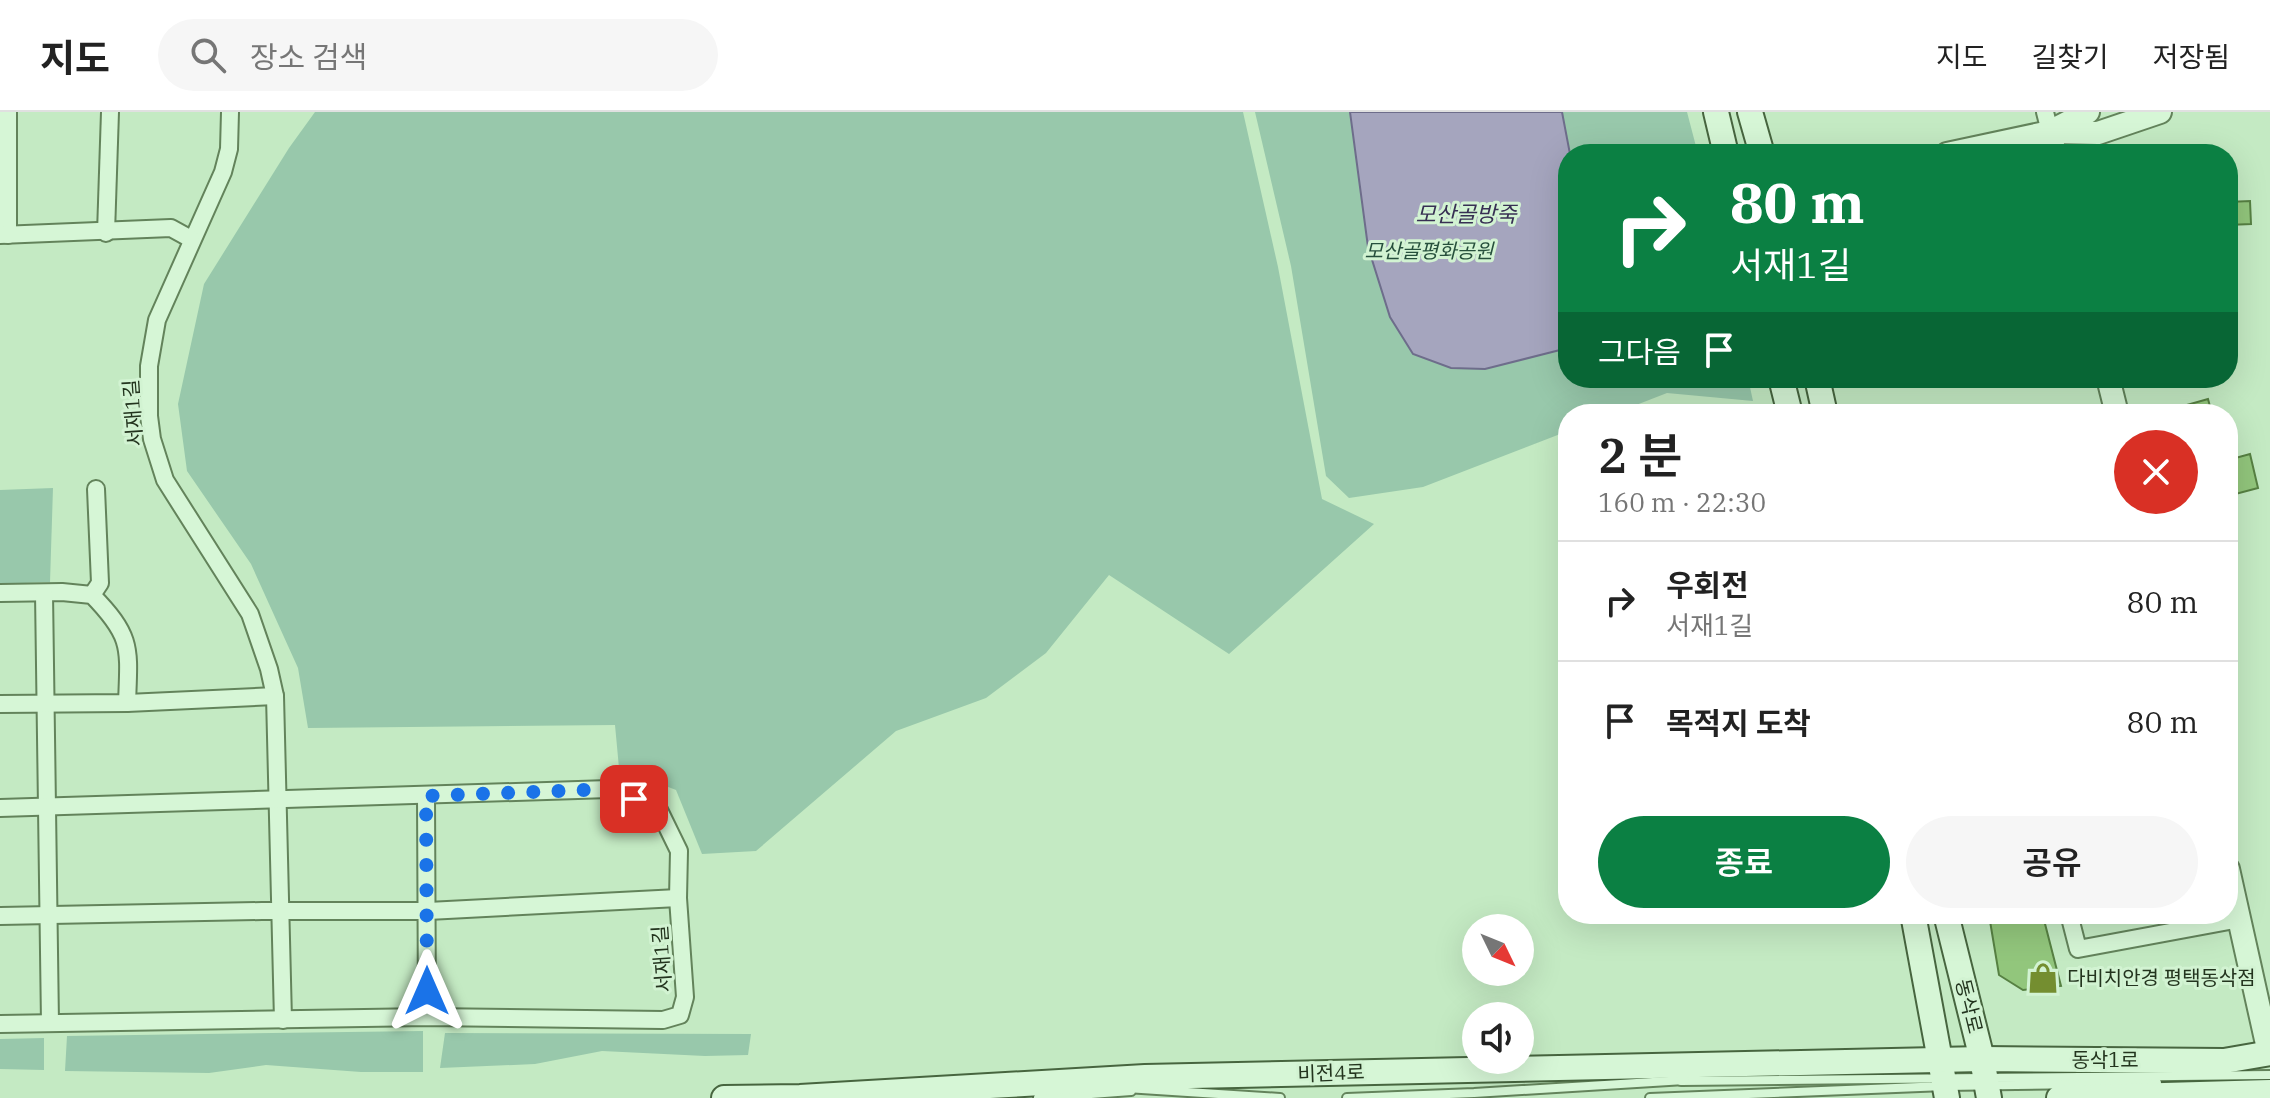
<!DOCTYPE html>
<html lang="ko">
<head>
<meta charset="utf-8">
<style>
  body { margin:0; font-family:"IBM Plex Serif","Noto Sans KR",serif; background:#f6f6f6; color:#222; height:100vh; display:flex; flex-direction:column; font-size:30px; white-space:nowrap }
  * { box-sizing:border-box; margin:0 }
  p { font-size:26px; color:#767676 }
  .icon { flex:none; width:44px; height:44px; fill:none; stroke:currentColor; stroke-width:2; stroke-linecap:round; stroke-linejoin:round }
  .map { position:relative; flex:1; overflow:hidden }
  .details { position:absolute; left:1558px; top:292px; width:680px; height:520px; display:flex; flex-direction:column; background:#fff; border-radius:32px; box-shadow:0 8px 32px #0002 }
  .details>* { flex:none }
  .guide { position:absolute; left:1558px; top:32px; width:680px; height:244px; border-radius:32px; box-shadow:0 8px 32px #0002; background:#0b8043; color:#fff; overflow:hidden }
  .needle { width:52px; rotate:133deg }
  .tools { position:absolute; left:1462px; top:802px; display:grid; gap:16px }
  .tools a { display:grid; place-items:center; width:72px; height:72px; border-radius:50%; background:#fff; box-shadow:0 8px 32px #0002; font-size:40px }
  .pin { position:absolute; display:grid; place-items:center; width:68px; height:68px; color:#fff; margin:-34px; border-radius:16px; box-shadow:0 4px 12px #0006 }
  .me { position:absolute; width:88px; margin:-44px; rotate:0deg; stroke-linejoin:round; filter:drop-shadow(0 0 6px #0008) }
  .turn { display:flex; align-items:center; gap:28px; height:168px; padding:0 40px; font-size:36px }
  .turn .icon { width:104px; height:104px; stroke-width:2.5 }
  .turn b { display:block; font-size:56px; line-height:68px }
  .then { display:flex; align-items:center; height:76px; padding:0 40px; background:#0003; gap:16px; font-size:30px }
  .round { display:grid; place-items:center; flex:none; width:84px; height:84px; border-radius:42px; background:#f6f6f6 }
  .overview { display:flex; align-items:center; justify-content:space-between; height:136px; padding:0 40px }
  h1 { font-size:48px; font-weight:600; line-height:60px }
  .action { display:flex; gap:16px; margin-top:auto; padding:16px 40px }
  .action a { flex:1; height:92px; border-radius:48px; background:#0b8043; color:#fff; font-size:32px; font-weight:600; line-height:92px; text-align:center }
  .action a+a { background:#f6f6f6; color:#222 }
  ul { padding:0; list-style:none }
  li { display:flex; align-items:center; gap:24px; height:120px; padding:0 40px; border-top:2px solid #e0e0e0 }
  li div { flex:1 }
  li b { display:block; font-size:30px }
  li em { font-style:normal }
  header { display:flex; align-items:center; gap:48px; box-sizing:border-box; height:112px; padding:0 40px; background:#fff; border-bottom:2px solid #e0e0e0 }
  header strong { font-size:38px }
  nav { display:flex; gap:44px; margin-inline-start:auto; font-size:28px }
  .search { width:560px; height:72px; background:#f6f6f6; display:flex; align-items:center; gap:20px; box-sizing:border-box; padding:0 28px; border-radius:44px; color:#767676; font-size:30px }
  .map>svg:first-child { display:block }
  .green { fill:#98c8ab }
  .water { fill:#a5a5be; stroke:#6e6d8b; stroke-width:2 }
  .building { fill:#92c67c; stroke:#578143; stroke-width:2 }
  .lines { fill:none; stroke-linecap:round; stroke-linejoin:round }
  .service-casing { stroke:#63835b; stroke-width:12 }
  .minor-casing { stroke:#63835b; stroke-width:20 }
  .tertiary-casing { stroke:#63835b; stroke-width:26 }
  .secondary-casing { stroke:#47653f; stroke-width:28 }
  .service { stroke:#d6f6d6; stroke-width:8 }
  .minor { stroke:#d6f6d6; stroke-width:16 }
  .tertiary { stroke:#d6f6d6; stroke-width:22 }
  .secondary { stroke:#d6f6d6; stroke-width:24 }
  .route { stroke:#1a73e8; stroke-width:14; stroke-dasharray:0 25.2 }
  .labels { text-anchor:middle; stroke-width:6; stroke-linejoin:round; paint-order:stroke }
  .park-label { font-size:20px; font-style:italic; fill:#264f3c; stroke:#d2f3d2 }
  .street-label { font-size:20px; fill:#23341e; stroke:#d2f3d2 }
  .poi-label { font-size:20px; fill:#23341e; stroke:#d2f3d2; text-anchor:start }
  .water-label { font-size:22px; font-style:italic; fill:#372f53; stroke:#d2f3d2 }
</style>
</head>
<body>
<header>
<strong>지도</strong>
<div class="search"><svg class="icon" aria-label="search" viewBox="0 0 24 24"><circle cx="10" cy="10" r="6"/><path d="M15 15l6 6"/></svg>장소 검색</div>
<nav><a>지도</a><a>길찾기</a><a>저장됨</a></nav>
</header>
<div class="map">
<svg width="2270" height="986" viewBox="0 0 2270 986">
  <rect width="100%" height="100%" fill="#c4eac3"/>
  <!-- green -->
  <g class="green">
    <path d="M315,0H1243L1278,155L1322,387L1374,412L1229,542L1109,463L1046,541L986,586L896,619L756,739L702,742L676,678L619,656L615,613L308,616L298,556L251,452L187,359L178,292L204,172L289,36Z"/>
    <path d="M1255,0H1687L1698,42H1568V266H1748L1753,289L1667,281L1613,302H1568V319L1423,375L1349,386L1326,364L1291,154Z"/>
    <path d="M53,376L50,470L0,472V378Z"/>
    <path d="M423,919V960H361L266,953L209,961L65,959L67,924Z"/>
    <path d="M445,921L751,922L748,943L705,944L602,939L535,952L440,956Z"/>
    <path d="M44,926V958L0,957V927Z"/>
  </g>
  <!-- water -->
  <path class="water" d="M1350,0H1562L1570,42L1568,236L1485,257L1451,256L1413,242L1390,205L1368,135Z"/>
  <!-- building -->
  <g class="building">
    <path d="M2250,89L2251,112L2228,113V90Z"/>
    <path d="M2208,287L2212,302H2169V298Z"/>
    <path d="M2250,342L2258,376L2228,384V348Z"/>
    <path d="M2023,803L2033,810L2044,808L2061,874L2023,878L1999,863L1990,809Z"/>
  </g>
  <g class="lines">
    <defs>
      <g id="service">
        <path d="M1681,969L2270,963"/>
        <path d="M1126,976L1280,986"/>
        <path d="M1038,986L1131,979"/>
        <path d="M1347,986L1474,981L1685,968"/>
        <path d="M1650,986L1945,974L2157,971"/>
      </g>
      <g id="minor">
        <path d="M8,0V123"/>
        <path d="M230,0L229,37L223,60L157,208L149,254V304L152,327L165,368L250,502L269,557L275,584L283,908"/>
        <path d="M2045,0L2050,20"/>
        <path d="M106,121L110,0"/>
        <path d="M0,123L171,116L191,127"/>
        <path d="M0,481L62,480L92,483C133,525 129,536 127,591"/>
        <path d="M44,481L50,911"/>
        <path d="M92,483L100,471L96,377"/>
        <path d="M0,592L127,591L275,584"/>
        <path d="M426,684L427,905"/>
        <path d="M0,696L609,677L658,696L679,739L678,786L685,885L680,903L663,908L427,905L0,912"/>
        <path d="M2069,802L2078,837L2240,807"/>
        <path d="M0,804L262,799H428L678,786"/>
      </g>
      <g id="tertiary">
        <path d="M2051,19L2088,0"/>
        <path d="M2050,20L2055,42"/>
        <path d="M1947,42L2050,20L2098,21L2160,0"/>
        <path d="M2108,266L2117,302"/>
        <path d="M2228,757L2269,941"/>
      </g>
      <g id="secondary">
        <path d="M1716,0L1726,42"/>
        <path d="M1750,0L1762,42"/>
        <path d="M1781,266L1790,302"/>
        <path d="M1817,266L1825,302"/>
        <path d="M1913,802L1947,986"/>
        <path d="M1946,802L1982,947L1989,986"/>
        <path d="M724,986L800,985L1145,965L1982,947L2224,949L2270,941"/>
        <path d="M2059,986L2270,980"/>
      </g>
    </defs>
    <!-- service casing -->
    <use href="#service" class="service-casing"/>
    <!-- minor casing -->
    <use href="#minor" class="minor-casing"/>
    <!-- tertiary casing -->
    <use href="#tertiary" class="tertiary-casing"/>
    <!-- secondary casing -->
    <use href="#secondary" class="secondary-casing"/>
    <!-- service -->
    <use href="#service" class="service"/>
    <!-- minor -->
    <use href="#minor" class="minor"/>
    <!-- tertiary -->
    <use href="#tertiary" class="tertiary"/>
    <!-- secondary -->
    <use href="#secondary" class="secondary"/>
  </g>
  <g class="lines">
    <!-- route -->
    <path class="route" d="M427,879L426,684L609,677L634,687"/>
  </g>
  <!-- icons -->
  <defs>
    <symbol id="shop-bare" viewBox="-9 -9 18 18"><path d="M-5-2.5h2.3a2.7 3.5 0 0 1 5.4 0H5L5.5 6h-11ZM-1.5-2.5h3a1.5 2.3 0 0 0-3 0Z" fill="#748e30" stroke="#d2f3d2" stroke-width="2.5" paint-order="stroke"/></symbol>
  </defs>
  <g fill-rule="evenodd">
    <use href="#shop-bare" x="2021" y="844" width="44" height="44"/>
  </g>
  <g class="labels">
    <!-- park labels -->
    <g class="park-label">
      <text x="1429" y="146">모산골평화공원</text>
    </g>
    <!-- street labels -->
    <g class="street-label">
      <text transform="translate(133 301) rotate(-94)" y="7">서재1길</text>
      <text transform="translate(662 847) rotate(-94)" y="7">서재1길</text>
      <text transform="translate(1969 894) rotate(76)" y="7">동삭로</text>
      <text x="2105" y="955">동삭1로</text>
      <text transform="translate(1331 961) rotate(-2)" y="7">비전4로</text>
    </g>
    <!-- poi labels -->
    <g class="poi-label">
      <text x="2067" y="873">다비치안경 평택동삭점</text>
    </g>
    <!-- water labels -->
    <g class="water-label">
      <text x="1466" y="110">모산골방죽</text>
    </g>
  </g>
</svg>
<div class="tools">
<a><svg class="needle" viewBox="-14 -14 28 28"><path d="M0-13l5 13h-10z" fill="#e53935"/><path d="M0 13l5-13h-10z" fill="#767676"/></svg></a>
<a><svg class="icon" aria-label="sound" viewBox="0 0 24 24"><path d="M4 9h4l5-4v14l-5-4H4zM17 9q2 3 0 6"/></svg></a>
</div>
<div class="pin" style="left:634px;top:687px;background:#d93025"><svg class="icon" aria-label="arrive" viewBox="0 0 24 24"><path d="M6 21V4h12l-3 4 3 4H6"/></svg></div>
<svg class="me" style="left:427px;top:879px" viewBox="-20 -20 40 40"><path d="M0-17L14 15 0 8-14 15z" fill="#1a73e8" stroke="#fff" stroke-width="4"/></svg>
<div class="guide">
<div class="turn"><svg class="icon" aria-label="right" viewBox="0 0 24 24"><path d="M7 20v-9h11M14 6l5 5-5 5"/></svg><div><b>80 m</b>서재1길</div></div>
<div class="then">그다음<svg class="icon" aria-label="arrive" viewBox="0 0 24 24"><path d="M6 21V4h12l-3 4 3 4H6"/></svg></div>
</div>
<section class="details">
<div class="overview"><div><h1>2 분</h1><p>160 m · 22:30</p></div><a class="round" style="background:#d93025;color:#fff"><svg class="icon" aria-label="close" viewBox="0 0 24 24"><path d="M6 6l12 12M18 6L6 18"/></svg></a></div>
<ul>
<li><svg class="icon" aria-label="right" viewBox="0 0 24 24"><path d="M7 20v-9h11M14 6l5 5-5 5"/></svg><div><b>우회전</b><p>서재1길</p></div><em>80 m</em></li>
<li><svg class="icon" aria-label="arrive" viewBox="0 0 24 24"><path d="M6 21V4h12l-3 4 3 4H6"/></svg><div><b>목적지 도착</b></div><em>80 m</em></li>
</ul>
<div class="action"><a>종료</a><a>공유</a></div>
</section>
</div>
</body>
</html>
